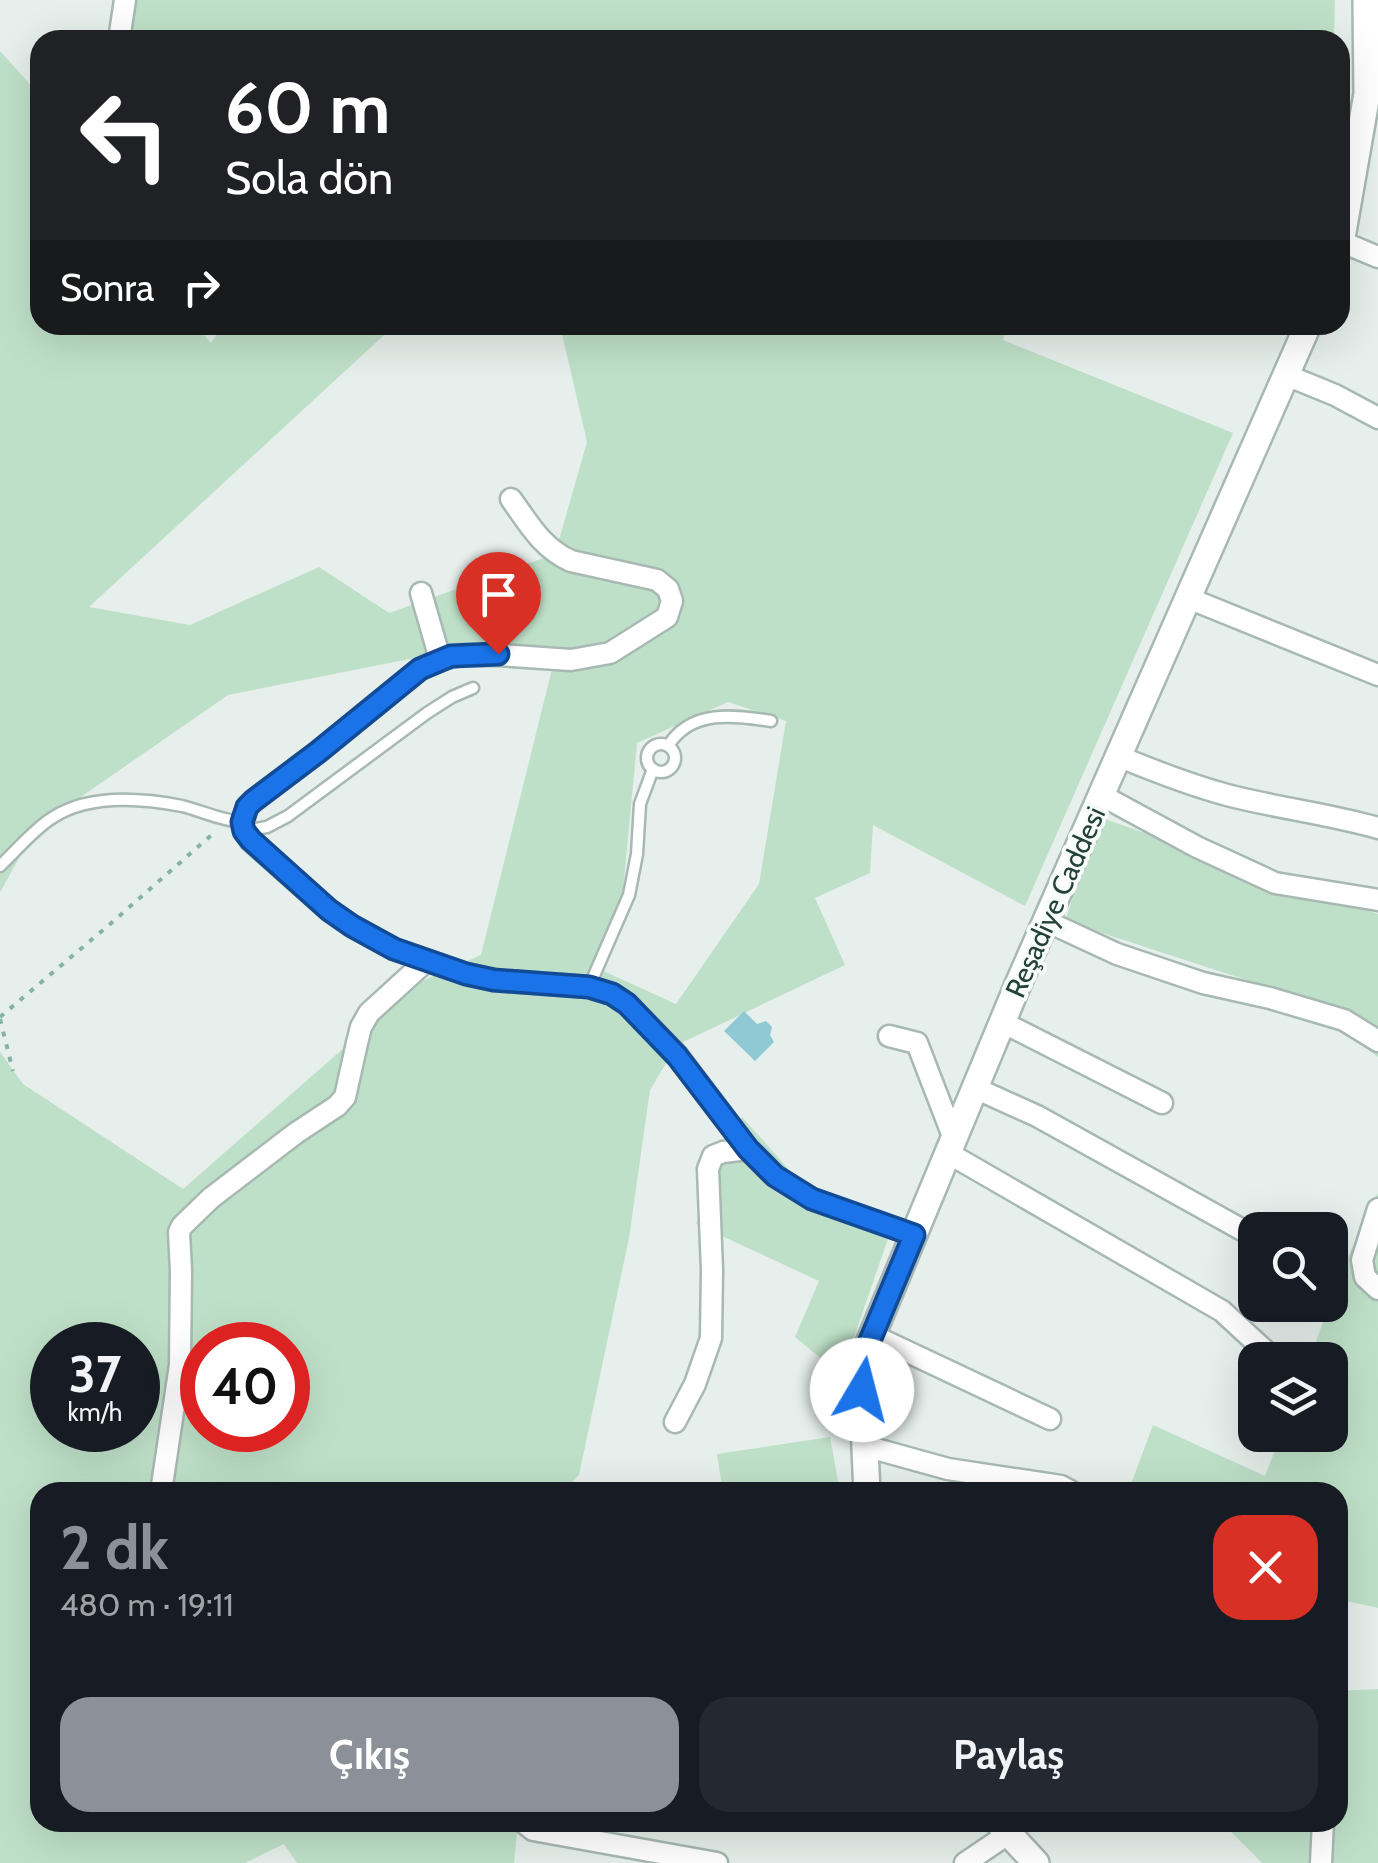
<!DOCTYPE html>
<html lang="tr">
<head>
<meta charset="utf-8">
<style>
  body { margin:0; font-family:Cabin,sans-serif; background:#242831; color:#f1f3f6; height:100vh; display:flex; flex-direction:column; font-size:38px; white-space:nowrap }
  * { box-sizing:border-box; margin:0 }
  p { font-size:32px; color:#9ea1a6 }
  .icon { flex:none; width:55px; height:55px; fill:none; stroke:currentColor; stroke-width:2; stroke-linecap:round; stroke-linejoin:round }
  .map { position:relative; flex:1; overflow:hidden }
  .drawer { position:absolute; left:30px; top:1482px; width:1318px; height:350px; display:flex; flex-direction:column; background:#171b24; border-radius:30px; box-shadow:0 10px 40px #0002 }
  .drawer>* { flex:none }
  .top-card { position:absolute; left:30px; top:30px; width:1320px; height:305px; border-radius:30px; box-shadow:0 10px 40px #0002; background:#202124; color:#fff; overflow:hidden }
  .fabs { position:absolute; left:1238px; top:1212px; display:grid; gap:20px }
  .fabs a { display:grid; place-items:center; width:110px; height:110px; border-radius:20px; background:#171b24; box-shadow:0 10px 40px #0002; font-size:50px }
  .speed { position:absolute; left:30px; top:1322px; display:flex; gap:20px; font-size:50px; font-weight:700; text-align:center }
  .speed>* { display:grid; place-content:center; width:130px; height:130px; border-radius:50%; background:#171b24; box-shadow:0 10px 40px #0002; line-height:1 }
  .speed small { font-size:25px; font-weight:400 }
  .speed .limit { border:15px solid #d22; background:#fff; color:#111 }
  .pin { position:absolute; display:grid; place-items:center; width:85px; height:85px; color:#fff; margin:-102px -42px; border-radius:50% 50% 50% 0; rotate:-45deg; box-shadow:0 0 10px #0007 }
  .pin .icon { rotate:45deg }
  .me { position:absolute; width:110px; margin:-55px; rotate:8deg; stroke-linejoin:round; filter:drop-shadow(0 0 8px #0008) }
  .turn { display:flex; align-items:center; gap:35px; height:210px; padding:0 30px; font-size:45px }
  .turn .icon { width:130px; height:130px; stroke-width:2.5 }
  .turn b { display:block; font-size:70px; line-height:85px }
  .then { display:flex; align-items:center; height:95px; padding:0 30px; background:#0003; gap:20px; font-size:38px }
  .round { display:grid; place-items:center; flex:none; width:105px; height:105px; border-radius:30px; background:#242831 }
  .head { display:flex; align-items:center; justify-content:space-between; height:170px; padding:0 30px }
  h1 { font-size:60px; font-weight:700; line-height:75px; color:#8c9099 }
  .action { display:flex; gap:20px; margin-top:auto; padding:20px 30px }
  .action a { flex:1; height:115px; border-radius:30px; background:#8c9099; color:#fff; font-size:40px; font-weight:700; line-height:115px; text-align:center }
  .action a+a { background:#242831; color:#f1f3f6 }
  .map>svg:first-child { display:block }
  .green { fill:#bfe0c8; fill-rule:evenodd }
  .water { fill:#8ec9d4 }
  .lines { fill:none; stroke-linecap:round; stroke-linejoin:round }
  .service-casing { stroke:#a8b8b2; stroke-width:15 }
  .minor-casing { stroke:#a8b8b2; stroke-width:25 }
  .tertiary-casing { stroke:#a8b8b2; stroke-width:30 }
  .path { stroke:#86b3a5; stroke-width:4; stroke-dasharray:5 8; stroke-linecap:butt }
  .service { stroke:#fff; stroke-width:10 }
  .minor { stroke:#fff; stroke-width:20 }
  .tertiary { stroke:#fff; stroke-width:25 }
  .route-casing { stroke:#114b97; stroke-width:25 }
  .route { stroke:#1a73e8; stroke-width:18 }
  .labels { text-anchor:middle; stroke-width:8; stroke-linejoin:round; paint-order:stroke }
  .street-label { font-size:28px; fill:#24423a; stroke:#f7fbf9 }
</style>
</head>
<body>
<div class="map">
<svg width="1378" height="1863" viewBox="0 0 1378 1863">
  <rect width="100%" height="100%" fill="#e6efeb"/>
  <!-- green -->
  <g class="green">
    <path d="M115,0H1335L1334,40H99L117,24Z"/>
    <path d="M0,51L37,92L40,90V325H195L211,343L223,325H395L89,607L190,625L319,567L389,613L555,554L587,442L560,325H1008L1003,340L1233,433L1025,906L873,825L870,873L815,898L845,965L677,1045L650,1090L629,1238L579,1475L562,1492H40V1822L518,1823L514,1863H297L284,1844L245,1863H0V1052L23,1084L183,1189L418,983L481,955L556,653L435,654L228,695L36,828L0,892ZM728,702L786,721L759,884L676,1004L599,969L623,890L637,743ZM52,1345H138V1430H52ZM202,1345H288V1430H202Z"/>
    <path d="M1099,817L1378,914V1057L1302,998L1065,921Z"/>
    <path d="M742,1117L793,1174L891,1230L841,1375L795,1337L819,1281L696,1224Z"/>
    <path d="M1378,1193V1608L1346,1601L1338,1627V1492H1128L1153,1425L1265,1476L1281,1435H1330V1360H1309L1346,1261Z"/>
    <path d="M830,1437L840,1492H723L717,1454Z"/>
    <path d="M1378,1689V1863H1262L1222,1823L1338,1822V1691Z"/>
  </g>
  <!-- water -->
  <path class="water" d="M744,1011L757,1024L766,1021L772,1027L770,1035L774,1042L755,1061L724,1031Z"/>
  <g class="lines">
    <defs>
      <g id="service">
        <circle cx="661" cy="758" r="14"/>
        <path d="M668,746C691,709 734,715 771,721"/>
        <path d="M245,831L267,827L288,816L427,713L452,697L473,688"/>
        <path d="M0,866C16,851 34,829 52,818C88,794 141,798 182,806C203,811 221,821 243,822"/>
        <path d="M589,987L629,895L637,854L640,804L653,769"/>
      </g>
      <g id="minor">
        <path d="M119,40L125,0"/>
        <path d="M1342,242L1378,257"/>
        <path d="M1286,375L1335,395L1378,418"/>
        <path d="M511,499C529,524 542,548 571,561L657,580L668,589L672,601L667,617L610,653L571,660L499,655H463L440,659L420,669L318,752L253,801L247,807L243,822L244,831L251,841L329,910L352,926L394,949L466,974L493,980L589,987L612,994L627,1004L677,1055L748,1149L775,1176L812,1199L914,1235"/>
        <path d="M421,593L440,659"/>
        <path d="M1188,598L1378,675"/>
        <path d="M1118,756C1154,771 1190,785 1227,795C1277,808 1329,814 1378,828"/>
        <path d="M1101,795L1197,847L1275,883L1378,900"/>
        <path d="M1046,921L1117,954L1203,983L1270,998L1344,1020L1378,1041"/>
        <path d="M1002,1022L1162,1103"/>
        <path d="M889,1036L917,1043L954,1139"/>
        <path d="M975,1088L1037,1116L1255,1237"/>
        <path d="M948,1153L1222,1311L1275,1360"/>
        <path d="M1378,1209L1362,1260L1365,1277L1378,1289"/>
        <path d="M872,1335L1050,1419"/>
        <path d="M675,1422L695,1384L711,1338L712,1270L708,1169L713,1156L723,1152L748,1149"/>
        <path d="M865,1446L948,1469L1061,1486L1072,1492"/>
        <path d="M161,1492L180,1365L181,1271L179,1232L182,1226L211,1198L296,1133L337,1106L345,1097L357,1043L361,1027L369,1013L426,961"/>
        <path d="M523,1822L533,1830L717,1863"/>
        <path d="M965,1863L1008,1834"/>
        <path d="M1321,1863L1323,1822"/>
      </g>
      <g id="tertiary">
        <path d="M1340,249L1367,94L1366,0"/>
        <path d="M867,1492L861,1362L1019,982L1308,325"/>
        <path d="M998,1822L1036,1863"/>
      </g>
    </defs>
    <!-- service casing -->
    <use href="#service" class="service-casing"/>
    <!-- minor casing -->
    <use href="#minor" class="minor-casing"/>
    <!-- tertiary casing -->
    <use href="#tertiary" class="tertiary-casing"/>
    <!-- path -->
    <g class="path">
      <path d="M0,1017L109,925L216,831"/>
      <path d="M0,1019L13,1071"/>
    </g>
    <!-- service -->
    <use href="#service" class="service"/>
    <!-- minor -->
    <use href="#minor" class="minor"/>
    <!-- tertiary -->
    <use href="#tertiary" class="tertiary"/>
  </g>
  <g class="lines">
    <defs>
      <path id="route" d="M498,654L451,656L420,669L318,752L253,801L247,807L242,822L244,831L251,840L329,910L352,926L394,949L466,974L494,980L589,987L612,994L627,1004L677,1056L748,1149L775,1176L812,1199L914,1235L861,1362L862,1390"/>
    </defs>
    <!-- route casing -->
    <use href="#route" class="route-casing"/>
    <!-- route -->
    <use href="#route" class="route"/>
  </g>
  <g class="labels">
    <!-- street labels -->
    <g class="street-label">
      <text transform="translate(1055 902) rotate(-66)" y="10">Reşadiye Caddesi</text>
    </g>
  </g>
</svg>
<div class="fabs">
<a><svg class="icon" aria-label="search" viewBox="0 0 24 24"><circle cx="10" cy="10" r="6"/><path d="M15 15l6 6"/></svg></a>
<a><svg class="icon" aria-label="layers" viewBox="0 0 24 24"><path d="M12 4l9 5-9 5-9-5zM3 14l9 5 9-5"/></svg></a>
</div>
<div class="speed"><div>37<small>km/h</small></div><div class="limit">40</div></div>
<div class="pin" style="left:498px;top:654px;background:#d93025"><svg class="icon" aria-label="arrive" viewBox="0 0 24 24"><path d="M6 21V4h12l-3 4 3 4H6"/></svg></div>
<svg class="me" style="left:862px;top:1390px" viewBox="-20 -20 40 40"><circle r="19" fill="#fff"/><path d="M0-13L10 11 0 6-10 11z" fill="#1a73e8"/></svg>
<div class="top-card">
<div class="turn"><svg class="icon" aria-label="left" viewBox="0 0 24 24"><path d="M17 20v-9H6M10 6l-5 5 5 5"/></svg><div><b>60 m</b>Sola dön</div></div>
<div class="then">Sonra<svg class="icon" aria-label="right" viewBox="0 0 24 24"><path d="M7 20v-9h11M14 6l5 5-5 5"/></svg></div>
</div>
<section class="drawer">
<div class="head"><div><h1>2 dk</h1><p>480 m · 19:11</p></div><a class="round" style="background:#d93025;color:#fff"><svg class="icon" aria-label="close" viewBox="0 0 24 24"><path d="M6 6l12 12M18 6L6 18"/></svg></a></div>
<div class="action"><a>Çıkış</a><a>Paylaş</a></div>
</section>
</div>
</body>
</html>
